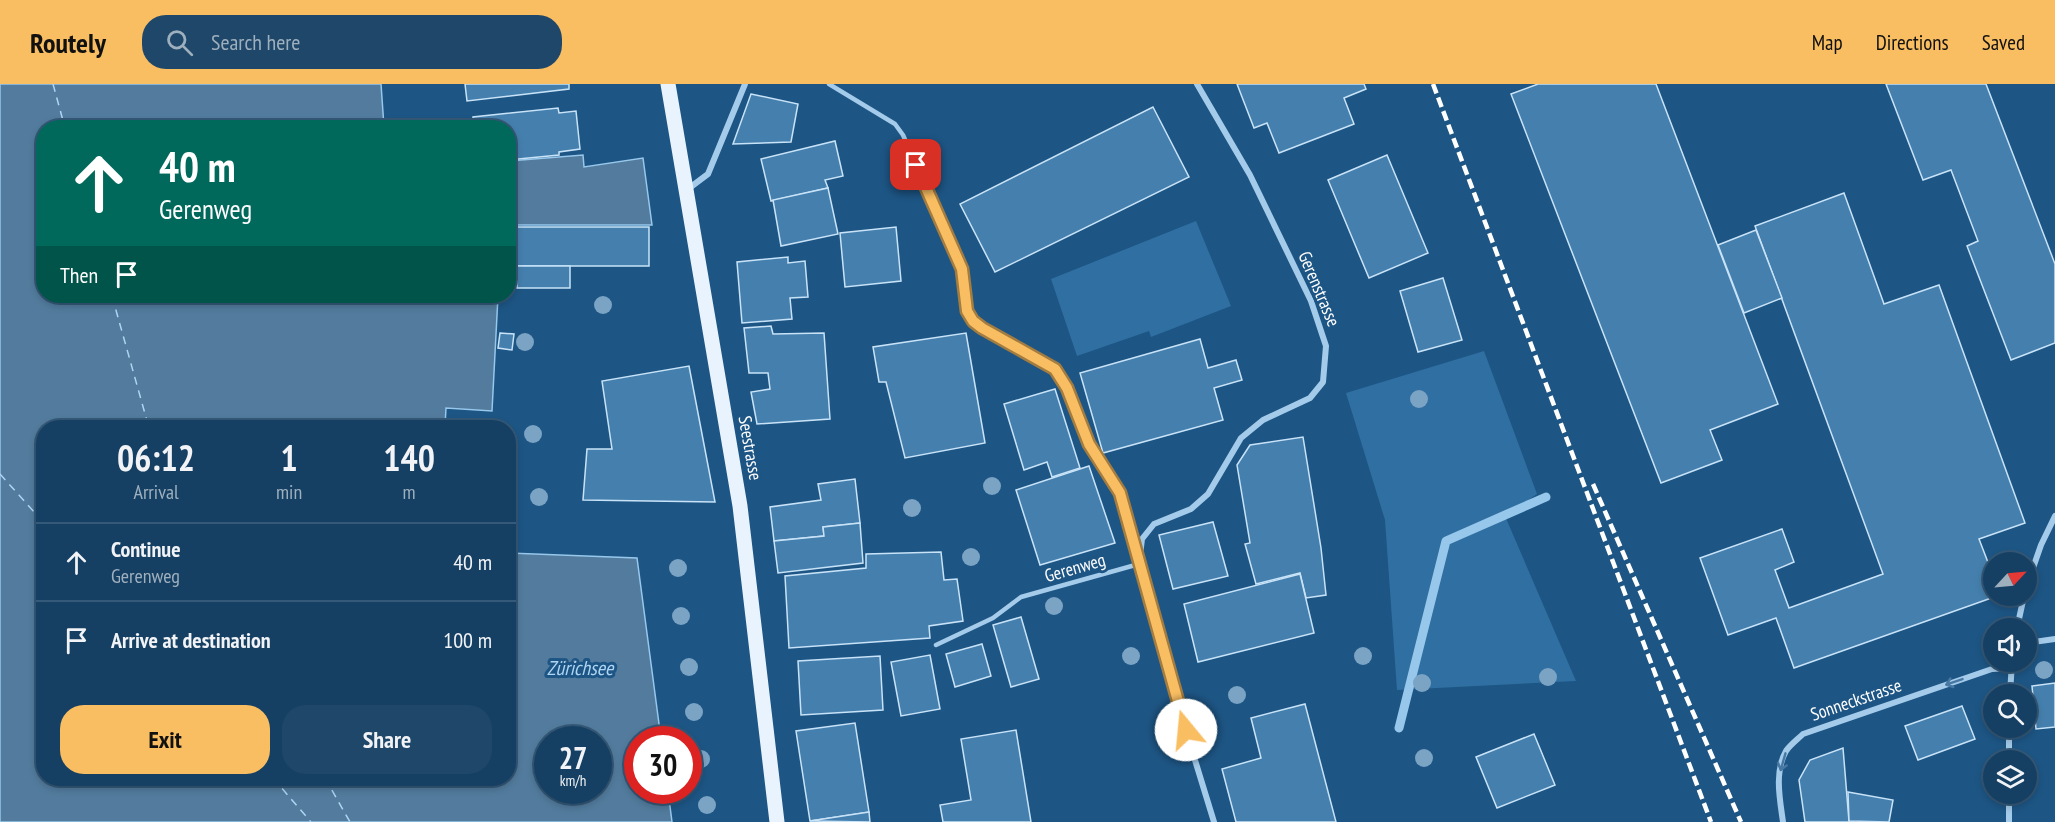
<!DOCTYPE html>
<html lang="en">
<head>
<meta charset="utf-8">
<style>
  body { margin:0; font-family:"PT Sans Narrow",sans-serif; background:#1f4769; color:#f1f3f6; height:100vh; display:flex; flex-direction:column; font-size:22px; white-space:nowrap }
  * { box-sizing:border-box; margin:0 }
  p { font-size:20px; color:#9eafbe }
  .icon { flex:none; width:33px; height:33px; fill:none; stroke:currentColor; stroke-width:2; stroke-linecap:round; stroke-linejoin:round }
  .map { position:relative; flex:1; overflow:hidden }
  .side { position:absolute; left:36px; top:336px; width:480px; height:366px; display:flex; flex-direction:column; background:#164063; border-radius:24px; box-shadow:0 3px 9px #0003,0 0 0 2px #355978 }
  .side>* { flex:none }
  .guide { position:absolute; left:36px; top:36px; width:480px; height:183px; border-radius:24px; box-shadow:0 3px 9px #0003,0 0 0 2px #355978; background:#00695c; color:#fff; overflow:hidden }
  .needle { width:39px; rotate:64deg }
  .tools { position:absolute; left:1983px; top:468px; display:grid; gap:12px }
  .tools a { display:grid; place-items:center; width:54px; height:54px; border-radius:50%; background:#164063; box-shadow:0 3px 9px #0003,0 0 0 2px #355978; font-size:30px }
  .speed { position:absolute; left:534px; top:642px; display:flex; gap:12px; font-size:30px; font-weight:700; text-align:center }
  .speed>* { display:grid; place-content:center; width:78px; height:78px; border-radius:50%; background:#164063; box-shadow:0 3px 9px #0003,0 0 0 2px #355978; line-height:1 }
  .speed small { font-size:15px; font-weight:400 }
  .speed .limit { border:9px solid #d22; background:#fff; color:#111 }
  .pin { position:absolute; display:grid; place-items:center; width:51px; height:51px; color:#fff; margin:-26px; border-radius:12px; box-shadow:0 3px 9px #0006 }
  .me { position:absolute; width:66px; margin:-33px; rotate:343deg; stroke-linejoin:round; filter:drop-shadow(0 0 4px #0008) }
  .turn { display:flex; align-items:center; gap:21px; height:126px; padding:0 24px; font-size:27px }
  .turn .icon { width:78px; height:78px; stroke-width:2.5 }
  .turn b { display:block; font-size:42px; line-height:51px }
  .then { display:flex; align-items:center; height:57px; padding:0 24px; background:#0003; gap:12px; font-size:22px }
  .eta { display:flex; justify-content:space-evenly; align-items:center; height:102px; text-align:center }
  .eta b { font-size:36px; font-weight:800; line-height:42px }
  .action { display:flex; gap:12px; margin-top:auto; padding:12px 24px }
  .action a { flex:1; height:69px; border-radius:24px; background:#fabe62; color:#111; font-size:24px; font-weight:800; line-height:69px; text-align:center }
  .action a+a { background:#1f4769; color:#f1f3f6 }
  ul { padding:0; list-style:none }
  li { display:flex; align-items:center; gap:18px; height:78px; padding:0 24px; border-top:2px solid #355978 }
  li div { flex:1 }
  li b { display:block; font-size:22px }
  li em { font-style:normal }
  header { display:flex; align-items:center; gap:36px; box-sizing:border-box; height:84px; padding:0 30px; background:#fabe62; color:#111 }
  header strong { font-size:28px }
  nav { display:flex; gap:33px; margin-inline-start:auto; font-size:21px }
  .search { width:420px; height:54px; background:#1f4769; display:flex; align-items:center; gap:15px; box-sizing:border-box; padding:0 21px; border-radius:24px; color:#9eafbe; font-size:22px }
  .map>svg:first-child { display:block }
  .green { fill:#306fa2 }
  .water { fill:#527b9d; stroke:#97c8ec; stroke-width:1.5; fill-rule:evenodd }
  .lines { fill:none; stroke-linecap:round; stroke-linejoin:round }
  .stream { stroke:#97c8ec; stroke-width:9 }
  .ferry { stroke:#afd5f2; stroke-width:1.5; stroke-dasharray:8 6; stroke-linecap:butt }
  .building { fill:#457fad; stroke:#c8e3f8; stroke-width:1.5 }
  .lane { stroke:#a4cbea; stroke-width:4.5 }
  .street { stroke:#a4cbea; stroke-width:6 }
  .primary { stroke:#e8f3fe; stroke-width:15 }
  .rail { stroke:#fff; stroke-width:4.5; stroke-dasharray:10 4.5; stroke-linecap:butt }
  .tree { fill:#7ba3c4 }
  .oneway { stroke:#4678a3 }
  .route-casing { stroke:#a27c40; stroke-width:15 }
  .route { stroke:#fabe62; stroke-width:10 }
  .labels { text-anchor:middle; stroke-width:6; stroke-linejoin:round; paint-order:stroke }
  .street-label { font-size:18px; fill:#fff; stroke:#1d5584 }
  .water-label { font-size:20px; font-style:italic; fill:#afd5f2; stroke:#1d5584 }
</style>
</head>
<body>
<header>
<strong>Routely</strong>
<div class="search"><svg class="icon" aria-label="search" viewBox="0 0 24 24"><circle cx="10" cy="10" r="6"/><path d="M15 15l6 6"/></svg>Search here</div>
<nav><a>Map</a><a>Directions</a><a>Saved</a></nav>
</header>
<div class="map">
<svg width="2055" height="738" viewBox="0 0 2055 738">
  <rect width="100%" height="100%" fill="#1d5584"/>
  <!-- green -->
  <g class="green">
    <path d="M1196,137L1231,222L1151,253L1149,247L1077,272L1051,195Z"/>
    <path d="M1484,267L1537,410L1505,432L1576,597L1397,606L1385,436L1346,309Z"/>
  </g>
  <!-- water -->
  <g class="water">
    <path d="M0,0H381L384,43L44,44V212H498L492,327L446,324L445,343L44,344V694H508L509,469L637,474L661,655L638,656V706L668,707L672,738H0ZM548,656H598V706H548Z"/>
    <path d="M583,71L584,83L643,74L652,141H509V77Z"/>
  </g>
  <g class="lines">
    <!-- stream -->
    <path class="stream" d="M1399,644L1446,457L1546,413"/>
    <!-- ferry -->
    <g class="ferry">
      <path d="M53,0L65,44"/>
      <path d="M112,212L149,344"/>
      <path d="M0,390L44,439"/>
      <path d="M273,694L311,738"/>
      <path d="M325,694L350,738"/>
    </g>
  </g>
  <!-- building -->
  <g class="building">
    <path d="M465,0H569V5L467,17Z"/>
    <path d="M1237,0H1364L1366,5L1344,14L1354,40L1279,69L1267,39L1254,44Z"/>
    <path d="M1538,0H1656L1778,320L1710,346L1722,376L1661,399L1511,10Z"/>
    <path d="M1886,0H1986L2055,180V259L2011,276L1967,162L1978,157L1951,86L1923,96Z"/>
    <path d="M751,10L798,20L791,58L733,60Z"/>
    <path d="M1153,23L1189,93L995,188L960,120Z"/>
    <path d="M558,24L559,29L576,27L580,65L559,68V71L508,76V44H474L473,33Z"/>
    <path d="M835,57L843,92L825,96L828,104L771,117L761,75Z"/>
    <path d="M1387,71L1428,169L1369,194L1328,96Z"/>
    <path d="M828,104L838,150L781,162L773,116Z"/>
    <path d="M1844,109L1884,220L1939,201L2025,439L1979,455L1994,494V512H1997L1794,584L1776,534L1728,551L1700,474L1782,445L1794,478L1775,486L1789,524L1883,490L1755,142Z"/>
    <rect x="508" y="143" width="141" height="39"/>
    <path d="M896,143L901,197L845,203L840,149Z"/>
    <path d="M1756,146L1782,214L1744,229L1718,161Z"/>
    <path d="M788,173V179L805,177L808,213L790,214L792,235L742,239L737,178Z"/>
    <path d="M516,182H570V204H517Z"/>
    <path d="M1443,194L1462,256L1418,268L1400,207Z"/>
    <path d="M771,242L773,250L824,249L830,335L757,340L751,308L770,305L768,289H749L744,244Z"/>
    <path d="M500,249L514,250L512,266L498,264Z"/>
    <path d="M966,249L985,359L905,374L886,298H879L873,263Z"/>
    <path d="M1200,255L1208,284L1236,276L1242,296L1214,304L1223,336L1103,369L1080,289Z"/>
    <path d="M689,282L715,418L583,416L587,365H612L602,297Z"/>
    <path d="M1055,305L1080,384L1052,393L1047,378L1024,386L1004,320Z"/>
    <path d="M1303,353L1321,464L1326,511L1306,514L1300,489L1256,500L1245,460L1250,459L1237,381L1250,361Z"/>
    <path d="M1089,382L1115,459L1040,481L1016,406Z"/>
    <path d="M855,395L860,439L823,443L824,452L774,457L770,423L821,416L818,400Z"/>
    <path d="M1213,438L1228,492L1173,505L1159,451Z"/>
    <path d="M860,439L863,479L778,489L774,457L824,452L823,443Z"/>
    <path d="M941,468L944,496L957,495L963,537L929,542L930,554L789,564L785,492L866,484V470Z"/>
    <path d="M1300,490L1314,549L1198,578L1184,520Z"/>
    <path d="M1021,533L1039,595L1011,603L993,541Z"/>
    <path d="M982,560L991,592L955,603L946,570Z"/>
    <path d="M930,571L940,625L901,632L891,578Z"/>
    <path d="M880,572L883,626L801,631L798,577Z"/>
    <path d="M2055,599V643L2036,645L2032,602Z"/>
    <path d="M1305,620L1336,738H1236L1222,685L1261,674L1251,634Z"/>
    <path d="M1962,622L1975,655L1918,676L1905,642Z"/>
    <path d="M855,639L869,728L810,737L796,647Z"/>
    <path d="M1016,646L1031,738H943L940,721L971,716L961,655Z"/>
    <path d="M1534,650L1555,701L1497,724L1476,673Z"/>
    <path d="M1843,664L1849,737L1855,738H1805L1799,696L1810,676Z"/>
    <path d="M1848,708L1893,716L1889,738L1849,737Z"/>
    <path d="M869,728L870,738L810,737Z"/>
  </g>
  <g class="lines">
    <!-- lane -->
    <path class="lane" d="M829,0L895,40L903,51L962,185L967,227L973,237L982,244L1055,285L1067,304L1089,360L1120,409L1139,480L1021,513L993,534L936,561"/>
    <!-- street -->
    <g class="street">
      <path d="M1197,0L1250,91L1311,217L1326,262L1323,298L1310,314L1263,336L1241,354L1208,410L1191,425L1154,440L1142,455L1139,480L1179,624L1214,738"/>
      <path d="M688,105L708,90L745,0"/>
      <path d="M2026,504L2041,461L2055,432"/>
      <path d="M2017,544L2024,512"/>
      <path d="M2026,559L2055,555"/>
      <path d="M2010,610L2012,578"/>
      <path d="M2009,676V644"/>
      <path d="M1783,738C1780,716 1774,688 1786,667C1790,661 1798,655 1803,650L1992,585L2011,584"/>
      <path d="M2009,738V710"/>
    </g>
    <!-- primary -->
    <path class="primary" d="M668,0L740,422L777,738"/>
    <!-- rail -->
    <g class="rail">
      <path d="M1433,0L1711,738"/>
      <path d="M1593,400L1741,738"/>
    </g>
  </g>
  <!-- trees -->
  <g class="tree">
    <circle cx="603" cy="221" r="9"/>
    <circle cx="525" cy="258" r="9"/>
    <circle cx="1419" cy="315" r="9"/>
    <circle cx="533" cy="350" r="9"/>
    <circle cx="992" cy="402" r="9"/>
    <circle cx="539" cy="413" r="9"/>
    <circle cx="912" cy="424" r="9"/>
    <circle cx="971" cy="473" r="9"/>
    <circle cx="678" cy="484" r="9"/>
    <circle cx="1054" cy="522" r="9"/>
    <circle cx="681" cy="532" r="9"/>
    <circle cx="1131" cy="572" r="9"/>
    <circle cx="1363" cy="572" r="9"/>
    <circle cx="689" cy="583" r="9"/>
    <circle cx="2044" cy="586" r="9"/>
    <circle cx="1548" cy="593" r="9"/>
    <circle cx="1422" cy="599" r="9"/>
    <circle cx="1237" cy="611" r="9"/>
    <circle cx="694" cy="628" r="9"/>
    <circle cx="1172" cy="648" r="9"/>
    <circle cx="1424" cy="674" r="9"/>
    <circle cx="701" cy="675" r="9"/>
    <circle cx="707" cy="721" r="9"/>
  </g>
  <!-- one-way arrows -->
  <defs><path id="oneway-shaft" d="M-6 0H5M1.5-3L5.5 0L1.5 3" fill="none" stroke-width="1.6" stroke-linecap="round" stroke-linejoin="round" transform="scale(1.5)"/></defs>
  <g class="oneway">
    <use href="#oneway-shaft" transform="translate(1954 598) rotate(161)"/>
    <use href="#oneway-shaft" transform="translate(1783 678) rotate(106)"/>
  </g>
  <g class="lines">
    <defs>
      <path id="route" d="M916,81L962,185L967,227L973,237L982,244L1055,285L1067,304L1089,360L1120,409L1186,646"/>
    </defs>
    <!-- route casing -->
    <use href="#route" class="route-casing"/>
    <!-- route -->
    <use href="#route" class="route"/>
  </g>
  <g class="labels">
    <!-- street labels -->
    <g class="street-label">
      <text transform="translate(1319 205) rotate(67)" y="6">Gerenstrasse</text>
      <text transform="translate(750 364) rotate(80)" y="6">Seestrasse</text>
      <text transform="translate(1075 484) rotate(-16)" y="6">Gerenweg</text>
      <text transform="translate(1856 616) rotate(-19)" y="6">Sonneckstrasse</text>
    </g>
    <!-- water labels -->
    <g class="water-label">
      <text x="580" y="591">Zürichsee</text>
    </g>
  </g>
</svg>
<div class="tools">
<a><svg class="needle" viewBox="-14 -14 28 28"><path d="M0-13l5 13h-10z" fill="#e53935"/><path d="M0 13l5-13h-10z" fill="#9eafbe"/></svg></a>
<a><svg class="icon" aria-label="sound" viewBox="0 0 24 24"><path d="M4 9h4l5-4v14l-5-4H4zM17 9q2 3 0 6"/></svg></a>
<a><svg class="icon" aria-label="search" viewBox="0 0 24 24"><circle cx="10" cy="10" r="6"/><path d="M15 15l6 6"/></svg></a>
<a><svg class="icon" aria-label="layers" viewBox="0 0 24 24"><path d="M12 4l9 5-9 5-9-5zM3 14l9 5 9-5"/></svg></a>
</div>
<div class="speed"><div>27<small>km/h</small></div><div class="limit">30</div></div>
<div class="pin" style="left:916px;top:81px;background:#d93025"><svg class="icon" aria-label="arrive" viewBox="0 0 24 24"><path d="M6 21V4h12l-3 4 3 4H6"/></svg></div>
<svg class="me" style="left:1186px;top:646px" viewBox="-20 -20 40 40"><circle r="19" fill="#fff"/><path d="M0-13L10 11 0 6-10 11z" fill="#fabe62"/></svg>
<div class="guide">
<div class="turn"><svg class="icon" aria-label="ahead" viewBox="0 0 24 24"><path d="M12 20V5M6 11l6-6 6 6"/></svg><div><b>40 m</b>Gerenweg</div></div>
<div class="then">Then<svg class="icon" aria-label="arrive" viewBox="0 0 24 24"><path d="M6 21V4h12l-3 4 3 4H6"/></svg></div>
</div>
<section class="side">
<div class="eta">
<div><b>06:12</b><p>Arrival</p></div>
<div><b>1</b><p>min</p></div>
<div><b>140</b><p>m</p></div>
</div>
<ul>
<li><svg class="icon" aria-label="ahead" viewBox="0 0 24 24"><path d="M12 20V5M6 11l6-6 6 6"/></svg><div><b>Continue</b><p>Gerenweg</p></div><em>40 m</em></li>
<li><svg class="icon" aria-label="arrive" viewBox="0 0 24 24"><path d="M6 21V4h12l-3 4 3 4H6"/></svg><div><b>Arrive at destination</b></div><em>100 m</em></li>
</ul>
<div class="action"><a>Exit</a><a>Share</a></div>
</section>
</div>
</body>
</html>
